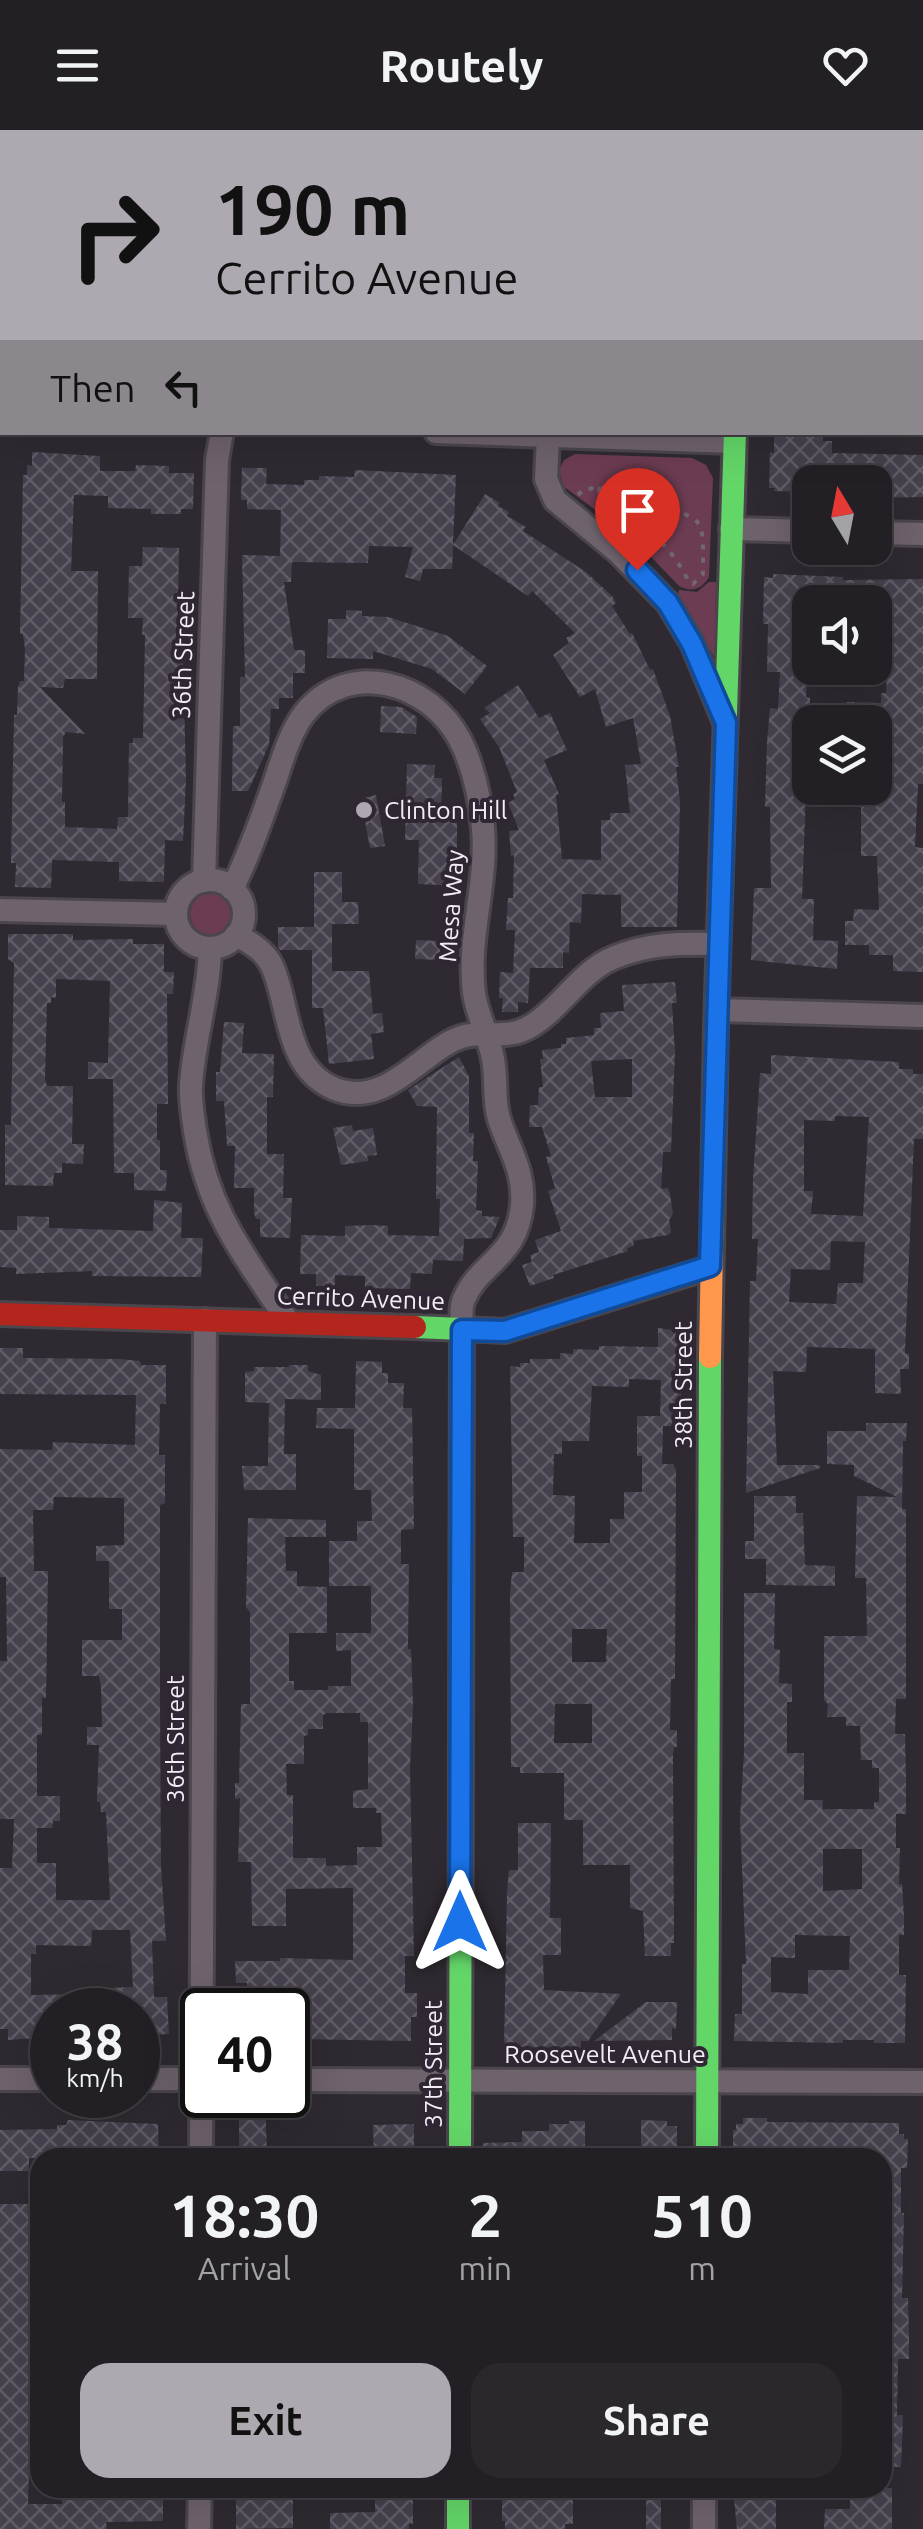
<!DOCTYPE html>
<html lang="en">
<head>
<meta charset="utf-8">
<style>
  body { margin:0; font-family:Ubuntu,sans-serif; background:#2b282d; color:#f1f3f6; height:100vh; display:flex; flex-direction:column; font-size:38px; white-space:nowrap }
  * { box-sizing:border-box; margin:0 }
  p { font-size:32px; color:#a3a3a7 }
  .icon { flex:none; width:55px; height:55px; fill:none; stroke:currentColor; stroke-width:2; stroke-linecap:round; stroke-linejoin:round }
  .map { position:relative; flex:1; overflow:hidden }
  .sheet { position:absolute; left:30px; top:2018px; width:862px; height:350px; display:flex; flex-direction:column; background:#232025; border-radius:30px; box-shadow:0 10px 40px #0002,0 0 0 2px #403e42 }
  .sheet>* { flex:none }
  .top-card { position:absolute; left:0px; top:0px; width:925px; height:305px; box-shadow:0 10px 40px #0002,0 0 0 2px #403e42; background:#aea9b0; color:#111; overflow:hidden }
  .needle { width:65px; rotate:350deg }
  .buttons { position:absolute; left:792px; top:335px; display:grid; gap:20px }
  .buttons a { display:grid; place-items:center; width:100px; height:100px; border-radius:20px; background:#232025; box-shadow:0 10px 40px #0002,0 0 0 2px #403e42; font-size:50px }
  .speed { position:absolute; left:30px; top:1858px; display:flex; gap:20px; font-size:50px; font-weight:700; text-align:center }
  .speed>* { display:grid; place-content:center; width:130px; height:130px; border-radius:50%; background:#232025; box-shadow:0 10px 40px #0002,0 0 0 2px #403e42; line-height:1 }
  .speed small { font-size:25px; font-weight:400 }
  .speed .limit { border:5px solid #111; border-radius:15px; background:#fff; color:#111 }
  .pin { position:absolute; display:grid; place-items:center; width:85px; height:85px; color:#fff; margin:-102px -42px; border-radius:50% 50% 50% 0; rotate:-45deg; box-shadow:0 0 10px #0007 }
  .pin .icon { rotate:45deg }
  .me { position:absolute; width:110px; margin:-55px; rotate:0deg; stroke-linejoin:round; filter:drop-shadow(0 0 8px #0008) }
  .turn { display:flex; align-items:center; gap:35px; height:210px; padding:0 50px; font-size:45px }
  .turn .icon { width:130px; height:130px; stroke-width:2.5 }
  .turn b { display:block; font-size:70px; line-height:85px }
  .then { display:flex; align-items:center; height:95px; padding:0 50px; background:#0003; gap:20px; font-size:38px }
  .eta { display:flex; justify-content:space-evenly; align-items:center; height:170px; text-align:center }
  .eta b { font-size:60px; font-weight:600; line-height:70px }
  .cta { display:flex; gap:20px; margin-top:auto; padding:20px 50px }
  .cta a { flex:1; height:115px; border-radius:30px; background:#aea9b0; color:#111; font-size:40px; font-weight:600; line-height:115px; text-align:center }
  .cta a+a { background:#2b282d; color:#f1f3f6 }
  header { display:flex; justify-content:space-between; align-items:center; height:130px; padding:0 50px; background:#232025; font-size:45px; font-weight:600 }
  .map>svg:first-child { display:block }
  .green { fill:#6c3c52 }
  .building { fill:url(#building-cross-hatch); fill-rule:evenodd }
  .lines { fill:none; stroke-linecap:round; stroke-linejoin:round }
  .street-casing { stroke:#4a464c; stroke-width:28 }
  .fast-casing { stroke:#4a464c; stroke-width:28 }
  .slow-casing { stroke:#4a464c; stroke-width:28 }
  .jam-casing { stroke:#4a464c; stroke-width:28 }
  .path { stroke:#70676f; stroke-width:4; stroke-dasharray:5 8; stroke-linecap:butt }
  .street { stroke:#6e626c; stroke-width:22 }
  .fast { stroke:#63d668; stroke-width:22 }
  .slow { stroke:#ff974d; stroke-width:22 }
  .jam { stroke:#b3261e; stroke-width:22 }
  .route-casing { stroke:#114b97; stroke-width:25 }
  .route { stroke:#1a73e8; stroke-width:18 }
  .poi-dot { fill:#aea9b0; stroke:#302734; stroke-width:4 }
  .labels { text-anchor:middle; stroke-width:8; stroke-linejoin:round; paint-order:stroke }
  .street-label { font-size:25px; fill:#f3edf5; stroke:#302734 }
  .poi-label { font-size:25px; fill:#f3edf5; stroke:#302734; text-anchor:start }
</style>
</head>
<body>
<header><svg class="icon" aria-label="menu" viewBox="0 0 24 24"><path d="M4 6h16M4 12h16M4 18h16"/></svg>Routely<svg class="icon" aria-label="heart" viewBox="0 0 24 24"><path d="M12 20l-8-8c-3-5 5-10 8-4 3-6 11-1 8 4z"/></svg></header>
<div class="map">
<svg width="923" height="2399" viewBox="0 0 923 2399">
  <defs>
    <pattern id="building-cross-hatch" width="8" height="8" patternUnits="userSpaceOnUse" patternTransform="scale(2.5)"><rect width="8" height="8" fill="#46414d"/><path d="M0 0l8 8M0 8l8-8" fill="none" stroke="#615d67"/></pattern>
  </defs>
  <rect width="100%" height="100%" fill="#2f2a31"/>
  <!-- green -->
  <g class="green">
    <path d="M575,324L692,328L706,335L713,348L709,447C702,459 692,463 679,456L632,407L563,356L559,340L564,330Z"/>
    <path d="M709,452H716L715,529L678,464L679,460L697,462Z"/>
    <circle cx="211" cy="784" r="21"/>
  </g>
  <!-- building -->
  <g class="building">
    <path d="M823,303V311H832V323L923,325V367L875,368V352H810V362L774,361L775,358H769L770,322L774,323V305Z"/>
    <path d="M32,322L100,326V341H135L136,335L169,336V343H194L193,379H181V384H151V379L108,378V366L74,365L71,441H98L97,549H65L63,558L40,557L85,604L66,602L63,607L62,672H65V697L117,699L118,687H128L129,613H133V608H143L145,505H142L143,488H128L129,436H142L143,417L179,418L177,528H183L186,649L183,711L165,710L164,752L119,751V732L52,730L51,758L15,757L16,733H11L14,585H17L18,557L20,551H24L25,519L23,504H20L23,345H27V335L32,336Z"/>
    <path d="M242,338H267L266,354L304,355V350H319V346L354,347L355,340L456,345L452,439H423L420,451L405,447L413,417L369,416L368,433L292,432L291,452H284L294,520H305V543H293V568H279V579H271L269,615L248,661H232L233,596H240V547H245L242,425L280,426L281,380L247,379V370H241Z"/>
    <path d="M485,364L500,373L498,376L509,382L507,386L526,397L523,401L586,442L612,466L616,473L612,476L630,504L632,503L650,540L653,539L670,586L679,637H676L680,672L677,797H621V765L582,764L581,793L570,792L569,823L563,822V838H530L528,873L518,872V882H502L503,868H499L500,842L513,843L515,800H506L508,768H513L514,725L511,726L509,701L519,700L508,673L515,669L513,664L517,662L499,617L480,589L490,583L484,578L518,555L539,588L550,583L567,620L544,630L559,664L556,665L562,729L601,730V690H610V683H630L625,635L641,634L633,588L606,597L595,559L580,567L553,525L569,513L566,508L575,503L532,461L528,466L453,415Z"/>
    <path d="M773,444L843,447V450L923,449V654H918L915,717L923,718V842L893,841V825H869V815H845V791H853L854,779L879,780L877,726H861V658H886L887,617H875V592H846L847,572L881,573V563H886L889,504L875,503V472H800L799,504H803L802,550H807L806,567L810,568V660H806L802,769H814L813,810L838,811L837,839L751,830L754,758H771L770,677H765L767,612L770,578L778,579L780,542H767L768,494H763L764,447L773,448Z"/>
    <path d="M346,480L362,481V486L388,487L448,506L487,536L465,564L432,539L373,521V529L327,528L328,489H346Z"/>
    <path d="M381,576L401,577L417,587L416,604L380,602Z"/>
    <path d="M407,634L435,635L434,648H442L441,689L457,690V756L418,754L419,710H405Z"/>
    <path d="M376,665L385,716L370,718L361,669Z"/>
    <path d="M314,742H342V772H358L359,794H332V841H369L373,884L382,883L384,902L371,904L374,929L329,934L323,878H312V820H280L278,817V797H314Z"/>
    <path d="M8,804H73V810L133,809V814H164V842H174L173,864H167L168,974H157V1010H160V1040H167L166,1061L134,1060V1043H114L113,949H88V932L108,933L110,851L56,849V868L51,867V873H47L45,949L47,956H73L72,1014H84L83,1034L62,1033V1043H54L53,1056L5,1055V995H11L14,833L8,829Z"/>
    <path d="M416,810L440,811V830L415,829Z"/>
    <path d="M675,852L677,873H672L675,922L671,1022H663L661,1059L668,1058L670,1064L673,1084L669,1090L671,1102L668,1105L633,1111L634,1116L627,1118L628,1121L553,1145L554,1148L530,1156L522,1135L532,1132L530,1125L539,1122L535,1110L561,1101L548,1061L555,1058L546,1027L551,1026L542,997H529L530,975H538L539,957H543L540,929H543L542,920L561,918V914H566V908L594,905V898H601L600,883L624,881L622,855ZM632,929V967H595L591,931Z"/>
    <path d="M224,892L244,893L242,923L274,924L273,967H267V1024H284L283,1068H292L290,1108L260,1107V1089H256L254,1083V1058H234L235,1016H227L224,971H216V942H220Z"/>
    <path d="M771,925L899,932V939H913V944H923V1009H914L905,1223L909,1224V1239H900L901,1264L875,1263V1219L807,1217L806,1242L773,1241L777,1335H820V1338L746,1363L750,1151H756L758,1109H752L753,1050L760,943L771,944ZM835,986L869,987L863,1086L811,1084L813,1061H804V990L835,991ZM831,1111L865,1112L863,1153H838L836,1174L789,1172L791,1139L830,1140Z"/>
    <path d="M459,927L469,946V1003H474L473,1031H478L476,1080L482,1081V1086L500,1087L491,1108L464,1109L463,1131L433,1130L432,1144L411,1143L410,1159L365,1158V1146L335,1145V1156H316V1144H300L301,1105L345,1106V1096L373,1095L388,1096V1105L439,1106L440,1069H436L437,977L417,976L408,960Z"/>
    <path d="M352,995L353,1001L373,998L377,1025L367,1026L368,1031L341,1035L333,998Z"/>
    <path d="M154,1070L182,1073L181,1108H203L201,1147L92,1146V1141L16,1144V1138L0,1137V1100H17V1086L49,1087V1098L153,1101Z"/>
    <path d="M658,1198L686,1202L679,1296H663L662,1334H673L676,1340L675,1549H671L670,1600H677V1617H674L673,1624L674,1813H671V1826H645L643,1781L630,1778V1735H583V1690H564V1643H520V1637H511L510,1464L512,1442H524V1407H513L510,1236L520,1237V1233H530V1229H560V1223L573,1224V1219L599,1220V1216L658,1217ZM629,1249L661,1250L660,1286H637V1326H642V1362H624V1389H610V1413H574L575,1366L553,1365L554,1324H562V1311H589L592,1256L629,1257ZM572,1499H607L606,1532H572ZM555,1574H592V1613H554Z"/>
    <path d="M0,1218H23V1228L120,1229L140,1231L141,1235H166V1274H160L159,1325H165V1373L160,1375V1568L161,1737L166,1811H152L154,1867H167L169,1904L138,1906V1880H52V1907L8,1910V1899H0V1738H12L14,1689H0V1531H7L6,1447H0V1319L52,1320L53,1312L135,1315L136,1265L0,1264ZM54,1367L124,1368V1415L96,1416V1431H109V1479H122V1510H82V1546H99L101,1557L102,1597H87V1615H99L97,1672H100L101,1682H106L110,1770H56V1733H37V1698H52L53,1691H60V1666H37V1605H42V1568H46L48,1441H34L33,1380H53ZM92,1800H130L133,1857L80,1859V1864L31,1865V1824H36V1815L91,1816Z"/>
    <path d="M356,1231L382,1232V1243H388V1253H404L403,1278H412L414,1399L401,1400V1434H409L408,1519H411L413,1575L410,1638L414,1826H405V1863H417V1887H411V1911L293,1909V1880H247V1853H236L235,1831H280V1828L353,1830V1758L286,1759V1796H252L251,1732H238L240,1668L235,1669V1653H239L241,1574H250V1482L246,1477L248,1388L326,1390V1407H285L286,1441H297V1456L327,1457V1503H289V1551H294V1560H328V1556H351V1520L336,1521V1503H371V1456H329V1411H357V1391H372L371,1360H354V1299L316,1298L317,1278H355ZM327,1583H360V1592H368V1659L353,1661V1678H376V1683H381L382,1717H357V1735L326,1736V1728H293V1665H287L286,1634H304V1606L308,1605V1599H323V1585Z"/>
    <path d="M289,1235H308V1241L321,1245V1270L285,1269L284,1324H296V1360H244L242,1336H268L269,1273L245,1272V1242L254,1241V1237H289Z"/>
    <path d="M866,1293H907L906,1311H903L902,1379H906V1569H896L895,1604H905L906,1647V1684H896V1718H900L899,1754H902L904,1786V1805H899V1845H906L905,1913H874V1910H843V1913L734,1911L735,1884H742V1834H746L740,1689L744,1622V1463H775L774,1519L780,1520L779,1553L792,1554V1572H787V1623H804V1670H823L822,1679H874V1672H879V1638H872V1630H861L860,1596H846V1587H827L828,1574L824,1570V1506H867L866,1448H855L857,1366L897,1367L854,1346V1335L827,1334V1301H866ZM823,1719H862V1759L823,1761ZM795,1805L850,1806L849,1840H808V1864L771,1862V1827L795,1828Z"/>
    <path d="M754,1366H796V1383H803L805,1435L835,1436V1456L766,1455V1429H745V1411H754Z"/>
    <path d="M518,1693H551L550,1788H561V1825H543L544,1860L621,1864L588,1911H581V1918L504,1917L507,1763L509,1740H518Z"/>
    <path d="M646,1872H677L676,1899L672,1898V1910L594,1911Z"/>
    <path d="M743,1988H767V1992L899,1993V2004H904V2009H908L907,2038H901V2083H904L902,2168H908L909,2203V2229H898L897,2285H903L901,2337H882V2028H793V2021L760,2022V2028H733V2000H736V1994H743Z"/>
    <path d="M68,1990L158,1994L159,2028H29V2041H0V2000L57,1999V1995H66Z"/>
    <path d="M239,1990H266L267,2028H239Z"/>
    <path d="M641,1990L667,1991V1996H677V2024H641Z"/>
    <path d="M569,1991H585V2028H483V2013L522,2012V2001H549V1994H569Z"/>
    <path d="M414,1994V2028H374L373,1995Z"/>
    <path d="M0,2074H40V2246H33V2288H40V2303H35V2340H29L28,2374H62L61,2358H163V2391L106,2392L107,2399H0Z"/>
    <path d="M236,2358H255V2365H293V2398L236,2399Z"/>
    <path d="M502,2358H573V2394H565V2399H505V2391H502Z"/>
    <rect x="646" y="2358" width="15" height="41"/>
    <path d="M850,2358H892V2399H824L825,2379H850Z"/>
    <path d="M733,2360L776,2361V2399H737Z"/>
    <path d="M375,2368H413V2394H409V2399H330V2383L375,2382Z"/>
  </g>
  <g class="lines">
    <defs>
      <g id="street">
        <path d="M229,0L230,2"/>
        <path d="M498,0V2"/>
        <path d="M745,2V0"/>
        <path d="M0,292H2"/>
        <path d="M436,302L734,312"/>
        <path d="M548,306L546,349L555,370L618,422L668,473L692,513L724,590"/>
        <path d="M731,399L810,401"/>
        <path d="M875,403L923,404"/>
        <circle cx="210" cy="784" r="34"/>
        <path d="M204,751L217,330L222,302"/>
        <path d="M232,759C249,725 261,690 274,654C282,631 289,604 304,584C348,528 430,552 460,610C473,635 480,669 483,698C488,753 467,807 474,863C477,885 489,906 493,929C497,949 493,969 499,989C509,1020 525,1041 522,1075C517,1128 480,1132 464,1169C460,1177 462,1190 462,1199L505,1201L711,1137"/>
        <path d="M0,780L176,784"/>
        <path d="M236,805C249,812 264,820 271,834C290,871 283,938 335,959C388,980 426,915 465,906C489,901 508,910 531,896C561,878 581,841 613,828C648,813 682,813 718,814"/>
        <path d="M210,818C209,865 194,909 191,955C190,970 193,986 195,1001C208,1083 245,1126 289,1193"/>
        <path d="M717,880L923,886"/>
        <path d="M0,1949H52"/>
        <path d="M138,1949H202"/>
        <path d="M288,1950L923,1952"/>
        <path d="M201,2028L205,1190"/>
        <path d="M199,2399L200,2358"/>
        <path d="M704,2399V2358"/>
      </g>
      <g id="fast">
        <path d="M570,2L584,0"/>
        <path d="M0,105H2"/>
        <path d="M716,896L735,302"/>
        <path d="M415,1197L462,1199L460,2028"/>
        <path d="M707,2028L710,1227"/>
        <path d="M458,2358V2399"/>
      </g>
      <path id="slow" d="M710,1227L716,896"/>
      <path id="jam" d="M0,1184L415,1197"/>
    </defs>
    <!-- street casing -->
    <use href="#street" class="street-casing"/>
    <!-- fast casing -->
    <use href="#fast" class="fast-casing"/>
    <!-- slow casing -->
    <use href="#slow" class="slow-casing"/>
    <!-- jam casing -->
    <use href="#jam" class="jam-casing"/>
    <!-- path -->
    <g class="path">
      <path d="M600,357L599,361L610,376L638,397L629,404"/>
      <path d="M578,365L584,359L624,356L641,366L668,370C677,380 683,383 694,389C707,397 702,430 703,444L693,454L689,452C678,430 661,406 638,397"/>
    </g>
    <!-- street -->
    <use href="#street" class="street"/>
    <!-- fast -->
    <use href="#fast" class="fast"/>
    <!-- slow -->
    <use href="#slow" class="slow"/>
    <!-- jam -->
    <use href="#jam" class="jam"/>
  </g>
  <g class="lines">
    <defs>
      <path id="route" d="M460,1792L462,1200L505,1201L710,1136L726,593L692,514L668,473L637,440"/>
    </defs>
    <!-- route casing -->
    <use href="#route" class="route-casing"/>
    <!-- route -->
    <use href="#route" class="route"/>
  </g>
  <!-- markers -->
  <circle class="poi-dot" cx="364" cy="680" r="10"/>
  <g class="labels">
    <!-- street labels -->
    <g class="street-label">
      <text transform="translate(183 525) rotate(-88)" y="9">36th Street</text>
      <text transform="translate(451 776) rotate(-86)" y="9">Mesa Way</text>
      <text transform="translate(361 1168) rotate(2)" y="9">Cerrito Avenue</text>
      <text transform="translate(683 1255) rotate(-90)" y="9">38th Street</text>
      <text transform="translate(175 1609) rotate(-90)" y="9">36th Street</text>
      <text x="605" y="1933">Roosevelt Avenue</text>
      <text transform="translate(433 1934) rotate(-90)" y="9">37th Street</text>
    </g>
    <!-- poi labels -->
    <g class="poi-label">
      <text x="384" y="689">Clinton Hill</text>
    </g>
  </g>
</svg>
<div class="buttons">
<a><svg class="needle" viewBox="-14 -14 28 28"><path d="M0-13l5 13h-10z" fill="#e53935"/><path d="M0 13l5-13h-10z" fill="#a3a3a7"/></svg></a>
<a><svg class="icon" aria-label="sound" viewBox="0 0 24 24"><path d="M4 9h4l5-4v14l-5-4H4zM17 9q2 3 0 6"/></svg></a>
<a><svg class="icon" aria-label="layers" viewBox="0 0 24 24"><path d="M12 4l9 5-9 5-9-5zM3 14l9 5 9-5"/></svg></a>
</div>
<div class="speed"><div>38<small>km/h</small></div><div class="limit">40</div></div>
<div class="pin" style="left:637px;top:440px;background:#d93025"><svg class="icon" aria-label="arrive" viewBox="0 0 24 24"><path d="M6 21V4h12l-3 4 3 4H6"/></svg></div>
<svg class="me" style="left:460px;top:1792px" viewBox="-20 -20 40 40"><path d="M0-17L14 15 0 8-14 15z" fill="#1a73e8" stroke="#fff" stroke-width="4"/></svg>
<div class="top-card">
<div class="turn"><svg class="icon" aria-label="right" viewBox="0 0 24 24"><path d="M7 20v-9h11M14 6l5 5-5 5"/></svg><div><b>190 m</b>Cerrito Avenue</div></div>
<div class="then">Then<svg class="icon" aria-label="left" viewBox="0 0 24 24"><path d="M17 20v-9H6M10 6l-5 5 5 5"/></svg></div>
</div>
<section class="sheet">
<div class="eta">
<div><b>18:30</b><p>Arrival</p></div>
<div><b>2</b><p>min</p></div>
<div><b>510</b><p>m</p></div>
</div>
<div class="cta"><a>Exit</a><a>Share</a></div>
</section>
</div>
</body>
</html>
